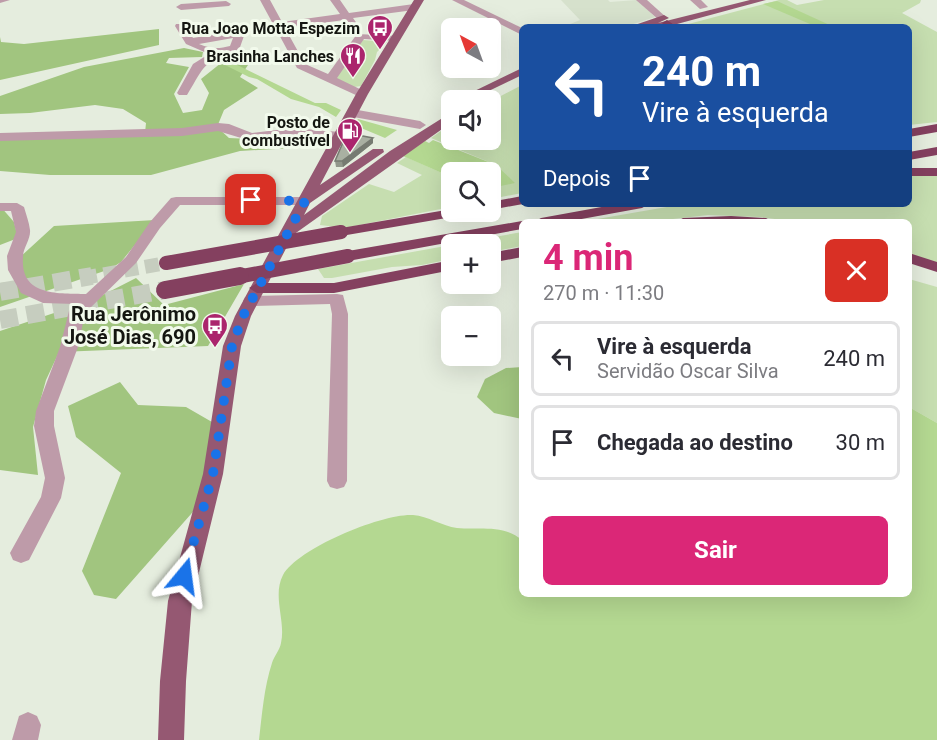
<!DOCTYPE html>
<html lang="pt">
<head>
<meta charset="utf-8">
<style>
  body { margin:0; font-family:Roboto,sans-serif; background:#f2f2f3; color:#2b2b33; height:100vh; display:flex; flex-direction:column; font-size:22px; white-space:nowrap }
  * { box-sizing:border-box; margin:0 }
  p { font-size:20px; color:#7c7c81 }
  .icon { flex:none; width:33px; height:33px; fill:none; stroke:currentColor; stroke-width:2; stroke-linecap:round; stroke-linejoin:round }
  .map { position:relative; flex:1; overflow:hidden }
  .side { position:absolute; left:519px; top:219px; width:393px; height:378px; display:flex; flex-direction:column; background:#fff; border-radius:9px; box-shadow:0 6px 24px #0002 }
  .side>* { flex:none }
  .banner { position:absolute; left:519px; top:24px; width:393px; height:183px; border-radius:9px; box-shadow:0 6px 24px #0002; background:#1a4fa0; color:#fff; overflow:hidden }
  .needle { width:39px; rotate:319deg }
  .fabs { position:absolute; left:441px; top:18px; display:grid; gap:12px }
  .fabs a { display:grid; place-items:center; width:60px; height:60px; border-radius:9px; background:#fff; box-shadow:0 6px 24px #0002; font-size:30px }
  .pin { position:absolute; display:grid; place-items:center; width:51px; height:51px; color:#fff; margin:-26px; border-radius:12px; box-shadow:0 3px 9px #0006 }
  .me { position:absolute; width:66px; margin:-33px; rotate:16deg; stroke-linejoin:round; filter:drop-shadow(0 0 4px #0008) }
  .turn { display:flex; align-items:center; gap:21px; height:126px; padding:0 24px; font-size:27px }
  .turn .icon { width:78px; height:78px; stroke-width:2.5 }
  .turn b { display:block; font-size:42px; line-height:51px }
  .then { display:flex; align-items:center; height:57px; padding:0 24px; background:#0003; gap:12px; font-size:22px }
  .round { display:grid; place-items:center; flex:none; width:63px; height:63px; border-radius:9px; background:#f2f2f3 }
  .head { display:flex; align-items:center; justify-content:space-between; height:102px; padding:0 24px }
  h1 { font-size:36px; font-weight:700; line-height:45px; color:#db2777 }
  .primary-button { display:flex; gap:12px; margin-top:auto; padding:12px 24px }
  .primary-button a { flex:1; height:69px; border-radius:9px; background:#db2777; color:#fff; font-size:24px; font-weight:700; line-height:69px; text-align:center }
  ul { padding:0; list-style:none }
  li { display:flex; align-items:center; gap:18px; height:75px; margin:0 12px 9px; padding:0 12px; border:3px solid #e1e1e2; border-radius:9px }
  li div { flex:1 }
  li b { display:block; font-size:22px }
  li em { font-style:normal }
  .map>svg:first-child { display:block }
  .built { fill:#d6e1cc }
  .green { fill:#c6deb0 }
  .forest { fill:#a1c57f }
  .water { fill:#b4d891 }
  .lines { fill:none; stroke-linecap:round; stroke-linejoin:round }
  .highway-tunnel-far1 { stroke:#c6cdbf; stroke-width:14; stroke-dasharray:14 7; stroke-linecap:butt }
  .highway-tunnel { stroke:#c6cdbf; stroke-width:18; stroke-dasharray:18 9; stroke-linecap:butt }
  .minor { fill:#be9ba9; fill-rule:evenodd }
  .major { fill:#955872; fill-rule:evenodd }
  .highway { fill:#84405f; fill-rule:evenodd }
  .highway-bridge-far1 { stroke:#84405f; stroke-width:14 }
  .highway-bridge { stroke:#84405f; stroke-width:18 }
  .wall { fill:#91978b }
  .shaded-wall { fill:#767b71 }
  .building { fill:#a9b0a2; stroke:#767b71; stroke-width:1.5 }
  .route { stroke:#1a73e8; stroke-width:10; stroke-dasharray:0 18 }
  .labels { text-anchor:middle; stroke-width:6; stroke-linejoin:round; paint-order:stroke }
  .far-poi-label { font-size:16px; font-weight:bold; fill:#141611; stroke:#f2faec; text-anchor:end }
  .poi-label { font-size:20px; font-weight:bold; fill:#141611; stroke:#f2faec; text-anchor:end }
</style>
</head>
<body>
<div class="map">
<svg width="937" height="740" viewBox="0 0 937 740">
  <rect width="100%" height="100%" fill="#e5edde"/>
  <!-- built -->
  <path class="built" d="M561,0H608L610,2L637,0L655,17L624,27H563L580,20Z"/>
  <!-- green -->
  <g class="green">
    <path d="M779,0H787L797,5L824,0H921L920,3L902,13L937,32V122L909,125V27H677Z"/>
    <path d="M363,40L387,42L377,52L375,60L361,86L354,87L335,78Z"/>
    <path d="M522,85V193L491,199V188L496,165L431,138L451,124L452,140H490L491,101Z"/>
    <path d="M406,157L451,177V207L344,228L320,225L322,216L369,184L394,192L422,175L397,163Z"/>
    <path d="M937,175V264L909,255V222H796L760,217L708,215L647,222H580L684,204H909V176Z"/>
    <path d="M522,232V246L491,252L490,244H455Z"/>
    <path d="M451,245V259L422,265L392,267L332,278H324L318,269Z"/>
    <path d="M909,279L937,287V423L909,407Z"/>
  </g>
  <!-- forest -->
  <g class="forest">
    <path d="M159,29V45L0,80V37L1,42L24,44Z"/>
    <path d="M184,48L203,52L202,57L169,58L166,63L189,67L174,94L183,113L202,110L209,93L201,79L221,63L236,58L248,65L240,77L258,88L224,110L217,127L229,138L293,141L320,139L311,147L240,151L151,175H50L0,171V139L145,133L146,123L123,109L95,105L30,113L0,114V96L84,67Z"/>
    <path d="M0,206L14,222L18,238L0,245Z"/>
    <path d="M155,220L121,262L110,269L0,307V283L16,282L18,259L54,226Z"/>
    <path d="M136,278L164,305L244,284L208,346L59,352L46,380L33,427L38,475L0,470V331L93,300Z"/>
    <path d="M522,367V419L494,413L477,397L485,379L506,368Z"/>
    <path d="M120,382L138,405L186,407L212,422L199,505L116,599L94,595L82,571L121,473L76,437L68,406Z"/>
  </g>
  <!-- water -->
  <g class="water">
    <path d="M777,1L834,27H817L763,4Z"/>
    <path d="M221,57L315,103H326L341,110L336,117L319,107L291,99L257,79L249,77L221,63Z"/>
    <path d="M358,119L397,130L385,138L354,125Z"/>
    <path d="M433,140L496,165L515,183L491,188L490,172H452L451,177L403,156L425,141L429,143Z"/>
    <path d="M909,407L937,423V740H259C262,715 264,687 272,663C274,656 280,650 281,643C286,621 272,596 283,575C298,548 383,513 413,515C428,516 442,526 457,528C480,530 503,524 522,540V594H909Z"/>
  </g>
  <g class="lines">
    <!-- highway-tunnel-far1 -->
    <path class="highway-tunnel-far1" d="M83,278L166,263"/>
    <!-- highway-tunnel -->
    <g class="highway-tunnel">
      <path d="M0,292L92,276"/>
      <path d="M0,320L165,290"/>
    </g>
    <!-- minor -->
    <g class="minor">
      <path d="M0,0H10L0,3Z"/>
      <path d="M260,0H270L282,22L340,14L330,0H340L349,13L414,4L419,7L414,10L353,18L358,25L353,28L344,20L285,28L305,64L328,74L357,34L399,36L400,38L395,41L364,39L337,78L366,92V96H358L297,68L276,29L245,33L239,50C202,62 206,64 187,95H179L177,93L193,64L209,54L186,44L175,26L176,24H184L193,38L273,24ZM233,38L230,46C219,49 210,49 199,44Z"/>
      <path d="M452,0H464L522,28V35Z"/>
      <path d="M636,0H647L667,18L659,20Z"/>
      <path d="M690,0H701L708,7L700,9Z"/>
      <path d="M226,1L231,4L229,6L181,10L176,7L181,4Z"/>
      <path d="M352,109L420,121L426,125L420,129L348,116L346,113Z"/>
      <path d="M218,123L229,124L252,133L293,128L340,132L346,136L340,140L293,136L251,141L218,131L182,136L0,141V133L182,128Z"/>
      <path d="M176,197H305L312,201L305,205H180L160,228L136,263L85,313L78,347L54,411V426L65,478L61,498L29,560L21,563L13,560L10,553L41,497L45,478L34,426L36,411L60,347L69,311L75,304L43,303L21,293L8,270L7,256L16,232L11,211H0V203H17L24,207C26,214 29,222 30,230C31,239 23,248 23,257C20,297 59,293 86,294L126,257L150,222L171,198Z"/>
      <path d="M337,294L343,295L348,314L347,481L344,487L337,489L330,487L327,481L332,314L330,304L251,306L245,305L243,301L245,297L251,296Z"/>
      <path d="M28,712L37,716L41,725L38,740H12L19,716Z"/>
    </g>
    <!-- major -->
    <g class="major">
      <path d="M414,0H424L368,94L320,185L373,149H383L384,152L310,203L304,215L390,151L452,112V122L293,235L251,316L241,346L223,474L192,601L186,681L184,740H158L160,681L168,601L203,474L223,346L235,316L278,236L356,94Z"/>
      <path d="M750,0H766L666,27H629L664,15L669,18L658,23Z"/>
      <path d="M522,68V75L470,100H456Z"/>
    </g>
    <!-- highway -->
    <g class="highway">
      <path d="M667,20L677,27H666L662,23Z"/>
      <path d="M937,124V132L909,137V129Z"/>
      <path d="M937,147V155L909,160V152Z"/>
      <rect x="909" y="168" width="28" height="8"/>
      <path d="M522,196L523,204L490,210V202Z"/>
      <path d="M618,204H649L642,208L565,222H534L541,218Z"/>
      <path d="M452,209V212H465L458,216L341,236L334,232L341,228Z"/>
      <path d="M731,216L766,218L773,222H676L683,218Z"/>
      <path d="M522,221L527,222H522V229L348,261L340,256L348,251Z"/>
      <path d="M522,247V257L490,263V253Z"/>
      <path d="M909,253L937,262V272L909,263Z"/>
      <path d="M452,260V270L334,293H257L249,288L257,283H334Z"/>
    </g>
    <!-- highway-bridge-far1 -->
    <g class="highway-bridge-far1">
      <path d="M166,263L341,232"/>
      <path d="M232,278L348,256"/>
    </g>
    <!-- highway-bridge -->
    <path class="highway-bridge" d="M165,290L240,276"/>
  </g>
  <!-- wall -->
  <path class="wall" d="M373,138V143L343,167H336L335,161Z"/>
  <!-- shaded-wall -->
  <path class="shaded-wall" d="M373,138V143L343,167L342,161Z"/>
  <!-- building -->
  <path class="building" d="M347,133L373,138L342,161H335Z"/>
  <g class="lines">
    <!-- route -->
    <path class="route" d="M184,576L213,474L232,346L243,316L305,201L251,200"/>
  </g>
  <!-- icons -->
  <defs>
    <symbol id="bus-pin" viewBox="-11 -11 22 30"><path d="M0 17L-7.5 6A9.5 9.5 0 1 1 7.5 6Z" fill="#ab256d" stroke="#f2faec"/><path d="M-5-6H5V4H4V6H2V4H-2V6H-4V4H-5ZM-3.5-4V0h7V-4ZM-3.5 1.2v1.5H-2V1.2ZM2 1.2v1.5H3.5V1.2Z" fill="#fff"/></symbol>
    <symbol id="restaurant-pin" viewBox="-11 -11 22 30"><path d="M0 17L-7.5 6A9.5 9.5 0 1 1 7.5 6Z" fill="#ab256d" stroke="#f2faec"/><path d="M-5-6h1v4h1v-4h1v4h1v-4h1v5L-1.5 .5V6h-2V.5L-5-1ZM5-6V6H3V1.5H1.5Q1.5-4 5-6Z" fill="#fff"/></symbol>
    <symbol id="fuel-pin" viewBox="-11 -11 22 30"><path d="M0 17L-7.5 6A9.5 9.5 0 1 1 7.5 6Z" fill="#ab256d" stroke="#f2faec"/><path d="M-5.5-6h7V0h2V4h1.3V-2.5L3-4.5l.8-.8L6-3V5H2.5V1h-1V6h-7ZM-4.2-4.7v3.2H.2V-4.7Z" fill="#fff"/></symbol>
  </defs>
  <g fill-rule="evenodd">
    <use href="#bus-pin" x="365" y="13" width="30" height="40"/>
    <use href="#restaurant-pin" x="338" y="41" width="30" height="40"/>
    <use href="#fuel-pin" x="335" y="116" width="30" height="40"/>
    <use href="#bus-pin" x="200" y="311" width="30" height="40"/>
  </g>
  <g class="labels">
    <!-- far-poi labels -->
    <g class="far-poi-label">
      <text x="360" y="34">Rua Joao Motta Espezim</text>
      <text x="334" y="62">Brasinha Lanches</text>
      <text x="330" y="128">Posto de<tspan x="330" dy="18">combustível</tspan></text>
    </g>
    <!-- poi labels -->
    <g class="poi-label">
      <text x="196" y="321">Rua Jerônimo<tspan x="196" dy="23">José Dias, 690</tspan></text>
    </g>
  </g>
</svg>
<div class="fabs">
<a><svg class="needle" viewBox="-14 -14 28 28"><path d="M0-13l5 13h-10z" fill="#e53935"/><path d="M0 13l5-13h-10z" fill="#7c7c81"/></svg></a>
<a><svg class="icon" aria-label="sound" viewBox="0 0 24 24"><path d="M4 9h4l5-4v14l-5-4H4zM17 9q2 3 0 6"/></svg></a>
<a><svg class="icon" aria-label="search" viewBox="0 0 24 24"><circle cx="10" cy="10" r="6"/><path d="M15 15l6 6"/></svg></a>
<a>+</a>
<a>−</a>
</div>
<div class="pin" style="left:251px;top:200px;background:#d93025"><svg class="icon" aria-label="arrive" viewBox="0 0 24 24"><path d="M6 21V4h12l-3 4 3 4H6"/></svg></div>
<svg class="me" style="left:184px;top:576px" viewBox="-20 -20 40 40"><path d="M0-17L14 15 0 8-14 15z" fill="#1a73e8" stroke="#fff" stroke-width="4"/></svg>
<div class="banner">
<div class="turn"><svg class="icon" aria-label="left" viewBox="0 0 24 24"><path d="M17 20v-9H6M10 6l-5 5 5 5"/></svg><div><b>240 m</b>Vire à esquerda</div></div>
<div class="then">Depois<svg class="icon" aria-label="arrive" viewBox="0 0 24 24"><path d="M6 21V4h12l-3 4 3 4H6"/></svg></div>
</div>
<section class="side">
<div class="head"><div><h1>4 min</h1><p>270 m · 11:30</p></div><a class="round" style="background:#d93025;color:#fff"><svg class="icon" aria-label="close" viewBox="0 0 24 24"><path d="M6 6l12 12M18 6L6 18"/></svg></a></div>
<ul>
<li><svg class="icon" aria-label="left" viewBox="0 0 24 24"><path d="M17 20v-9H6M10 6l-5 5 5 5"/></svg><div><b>Vire à esquerda</b><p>Servidão Oscar Silva</p></div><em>240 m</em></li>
<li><svg class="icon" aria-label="arrive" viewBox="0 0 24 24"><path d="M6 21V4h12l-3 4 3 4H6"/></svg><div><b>Chegada ao destino</b></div><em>30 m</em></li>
</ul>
<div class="primary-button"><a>Sair</a></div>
</section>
</div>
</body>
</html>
